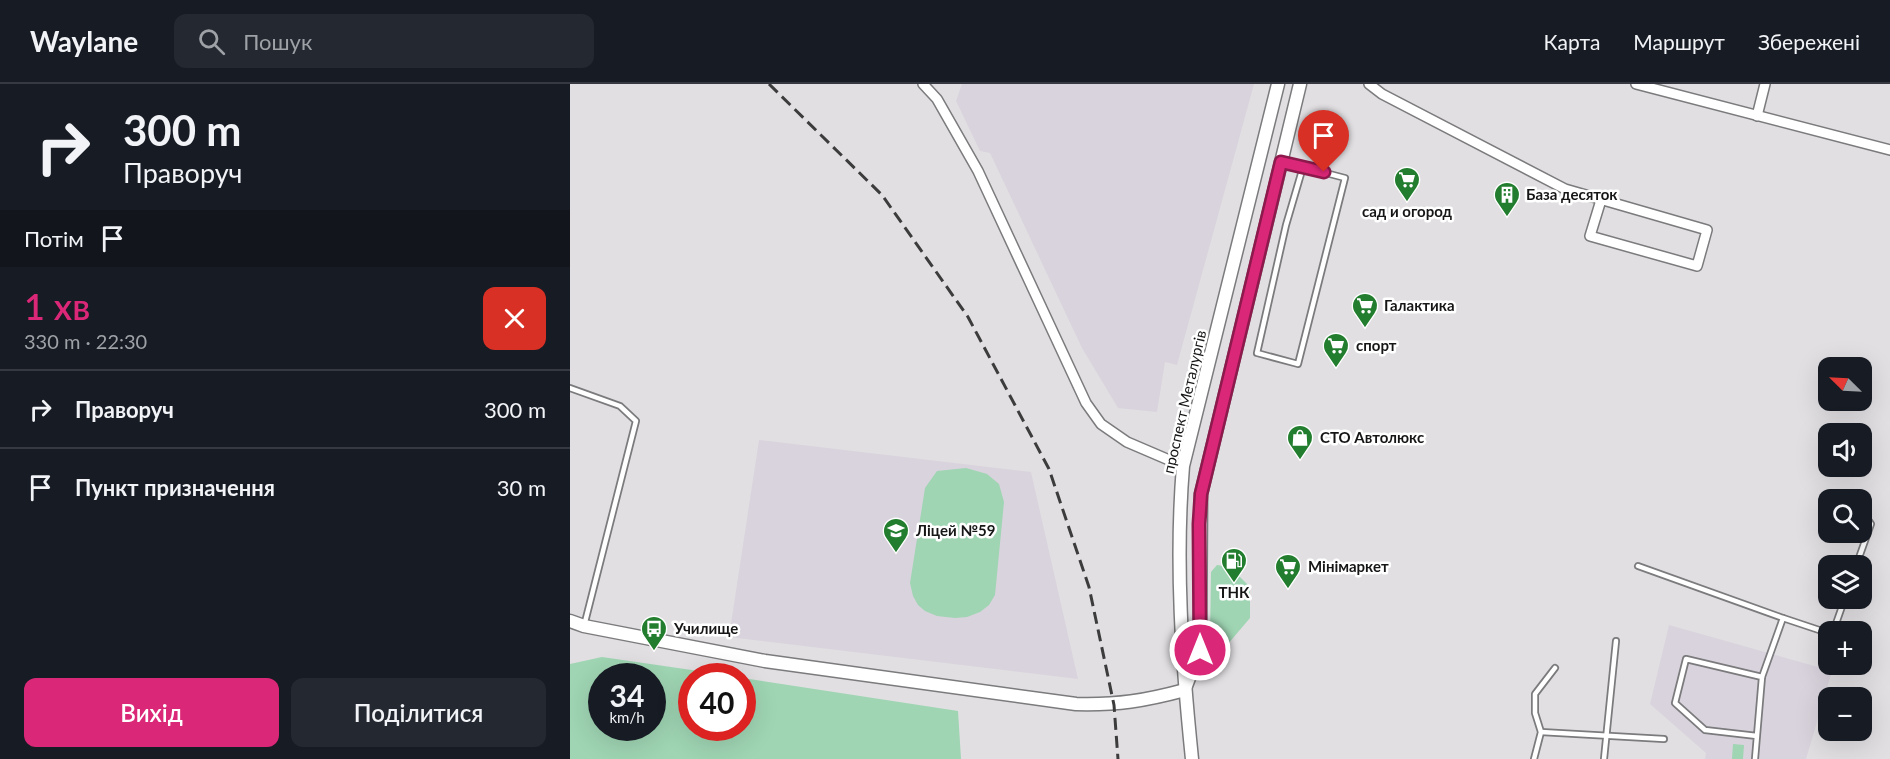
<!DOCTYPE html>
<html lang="uk">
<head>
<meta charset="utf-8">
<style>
  body { margin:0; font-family:Lato,sans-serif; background:#242831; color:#f1f3f6; height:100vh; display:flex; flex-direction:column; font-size:22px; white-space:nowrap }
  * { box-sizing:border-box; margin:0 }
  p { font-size:20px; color:#9ea1a6 }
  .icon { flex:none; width:33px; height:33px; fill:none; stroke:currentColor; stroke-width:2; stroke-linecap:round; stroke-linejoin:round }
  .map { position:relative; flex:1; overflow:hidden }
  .panel { display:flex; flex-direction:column; background:#171b24; width:570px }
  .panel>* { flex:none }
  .guide { background:#171b24; color:#f1f3f6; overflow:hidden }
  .needle { width:39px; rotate:294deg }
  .controls { position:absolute; left:1248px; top:273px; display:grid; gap:12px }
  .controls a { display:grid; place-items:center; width:54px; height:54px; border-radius:12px; background:#171b24; box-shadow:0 6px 24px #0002; font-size:30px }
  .speed { position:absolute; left:18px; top:579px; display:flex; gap:12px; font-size:30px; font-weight:700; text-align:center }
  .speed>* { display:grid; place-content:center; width:78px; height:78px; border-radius:50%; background:#171b24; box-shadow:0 6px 24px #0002; line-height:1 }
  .speed small { font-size:15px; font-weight:400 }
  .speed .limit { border:9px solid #d22; background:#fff; color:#111 }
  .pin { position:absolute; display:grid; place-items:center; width:51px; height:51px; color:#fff; margin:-62px -26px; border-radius:50% 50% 50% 0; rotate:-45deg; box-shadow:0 0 6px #0007 }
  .pin .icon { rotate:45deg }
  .me { position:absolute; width:66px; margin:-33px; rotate:0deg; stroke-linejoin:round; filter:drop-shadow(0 0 4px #0008) }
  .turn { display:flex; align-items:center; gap:21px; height:126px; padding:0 24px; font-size:27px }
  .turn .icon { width:78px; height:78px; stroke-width:2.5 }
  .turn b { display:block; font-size:42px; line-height:51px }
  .then { display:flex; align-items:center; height:57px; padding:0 24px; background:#0003; gap:12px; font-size:22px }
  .round { display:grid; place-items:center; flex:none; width:63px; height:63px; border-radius:12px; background:#242831 }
  .headline { display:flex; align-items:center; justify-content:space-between; height:102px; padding:0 24px }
  h1 { font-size:36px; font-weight:600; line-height:45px; color:#db2777 }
  .button { display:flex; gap:12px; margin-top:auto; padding:12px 24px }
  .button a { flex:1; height:69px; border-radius:12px; background:#db2777; color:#fff; font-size:24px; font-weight:600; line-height:69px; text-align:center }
  .button a+a { background:#242831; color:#f1f3f6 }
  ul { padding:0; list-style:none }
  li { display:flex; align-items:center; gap:18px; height:78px; padding:0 24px; border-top:2px solid #363941 }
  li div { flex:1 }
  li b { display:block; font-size:22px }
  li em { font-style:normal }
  header { display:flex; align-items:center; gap:36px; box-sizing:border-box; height:84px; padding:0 30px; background:#171b24; border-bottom:2px solid #363941 }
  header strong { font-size:28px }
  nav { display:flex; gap:33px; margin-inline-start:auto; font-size:21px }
  .search { width:420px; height:54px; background:#242831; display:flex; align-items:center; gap:15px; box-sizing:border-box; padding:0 21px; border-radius:12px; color:#9ea1a6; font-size:22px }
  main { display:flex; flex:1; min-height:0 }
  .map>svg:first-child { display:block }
  .built { fill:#d9d3dd }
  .green { fill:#9fd5b3; fill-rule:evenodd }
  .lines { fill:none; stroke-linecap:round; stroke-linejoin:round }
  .service-casing { stroke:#7b7a7c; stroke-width:8 }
  .minor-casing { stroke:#7b7a7c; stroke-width:12 }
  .tertiary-casing { stroke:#7b7a7c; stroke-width:15 }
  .service { stroke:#fff; stroke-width:4.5 }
  .minor { stroke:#fff; stroke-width:9 }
  .tertiary { stroke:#fff; stroke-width:12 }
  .rail { stroke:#3d3c3d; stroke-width:3; stroke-dasharray:12 6; stroke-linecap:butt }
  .route-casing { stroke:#8e194d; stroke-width:15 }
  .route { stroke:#db2777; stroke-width:10 }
  .labels { text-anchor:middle; stroke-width:5; stroke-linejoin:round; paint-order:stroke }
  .poi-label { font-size:15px; font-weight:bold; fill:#171617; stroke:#fff; text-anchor:start }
  .street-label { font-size:15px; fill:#171617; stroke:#fff }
</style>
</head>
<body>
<header>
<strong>Waylane</strong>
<div class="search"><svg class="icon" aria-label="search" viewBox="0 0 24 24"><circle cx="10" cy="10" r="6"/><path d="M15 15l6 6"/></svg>Пошук</div>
<nav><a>Карта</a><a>Маршрут</a><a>Збережені</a></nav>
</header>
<main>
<section class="panel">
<div class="guide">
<div class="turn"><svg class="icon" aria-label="right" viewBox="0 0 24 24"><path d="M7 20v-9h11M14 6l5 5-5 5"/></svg><div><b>300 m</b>Праворуч</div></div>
<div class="then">Потім<svg class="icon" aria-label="arrive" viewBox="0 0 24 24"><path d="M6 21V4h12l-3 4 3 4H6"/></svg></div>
</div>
<div class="headline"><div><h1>1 хв</h1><p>330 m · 22:30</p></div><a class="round" style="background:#d93025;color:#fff"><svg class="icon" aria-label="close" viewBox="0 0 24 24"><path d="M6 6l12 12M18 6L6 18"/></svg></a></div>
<ul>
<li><svg class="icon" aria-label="right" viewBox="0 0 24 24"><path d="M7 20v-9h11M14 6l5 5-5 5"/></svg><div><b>Праворуч</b></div><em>300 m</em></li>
<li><svg class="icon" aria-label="arrive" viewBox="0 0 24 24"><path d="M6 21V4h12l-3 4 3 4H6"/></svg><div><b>Пункт призначення</b></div><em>30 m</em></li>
</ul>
<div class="button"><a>Вихід</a><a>Поділитися</a></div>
</section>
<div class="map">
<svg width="1320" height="675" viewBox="0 0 1320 675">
  <rect width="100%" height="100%" fill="#e1dfe2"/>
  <!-- built -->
  <g class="built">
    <path d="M392,0H684L607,281L595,278L587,328L548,324L512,264L420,69L410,67L386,17Z"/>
    <path d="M189,356L461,388L508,595L159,553Z"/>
    <path d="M1099,541L1262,587L1236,675H1135L1136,669L1080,620Z"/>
  </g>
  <!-- green -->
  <g class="green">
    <path d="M396,384L417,390L429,400L434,418L425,511L419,521L410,528L397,533L385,534L367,532L355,527L348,521L343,512L340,499L355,404L367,387Z"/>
    <path d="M647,481L660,483L680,503V534L657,561L646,564L640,556L641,488Z"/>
    <path d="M32,573L163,592H122V644H172L173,594L388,627L391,675H0V580ZM32,592H82V644H32Z"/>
    <path d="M1163,660L1174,661L1173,675H1162Z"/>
  </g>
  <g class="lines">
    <defs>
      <g id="service">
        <path d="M713,78L733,83L716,141L687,269L728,280L775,94L733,83"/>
        <path d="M0,304L50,322L66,337L14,542"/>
        <path d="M1068,482L1213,534L1192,593"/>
        <path d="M1286,482L1301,440L1292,427"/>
        <path d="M1213,534L1258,549"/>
        <path d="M1263,548L1275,514"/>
        <path d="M971,648L1094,655"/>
        <path d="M964,675L971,648L965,629V610L985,584"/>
        <path d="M1034,675L1046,557"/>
        <path d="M1185,675L1192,593L1116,575L1105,619L1135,646L1187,652"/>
      </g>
      <g id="minor">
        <path d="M353,0L367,15L408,87L516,319L531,340L557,358L613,382"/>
        <path d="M799,0L812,10L995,105L1137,146L1127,182L1020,152L1031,116"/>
        <path d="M1066,0L1320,66"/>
        <path d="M1187,32L1195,0"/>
      </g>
      <g id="tertiary">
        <path d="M0,537L14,542L195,577L506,620C548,621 574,617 615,606"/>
        <path d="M616,602L630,565L631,410L730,0"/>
        <path d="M622,675C612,578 605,479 613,382L708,0"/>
      </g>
    </defs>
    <!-- service casing -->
    <use href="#service" class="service-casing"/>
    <!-- minor casing -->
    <use href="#minor" class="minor-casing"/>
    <!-- tertiary casing -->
    <use href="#tertiary" class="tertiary-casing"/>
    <!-- service -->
    <use href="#service" class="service"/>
    <!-- minor -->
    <use href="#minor" class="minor"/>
    <!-- tertiary -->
    <use href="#tertiary" class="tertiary"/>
    <!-- rail -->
    <path class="rail" d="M199,0L312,111L398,233L479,385L519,503L544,621L548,675"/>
  </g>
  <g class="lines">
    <defs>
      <path id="route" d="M630,566L629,440L631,410L711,78L754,88"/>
    </defs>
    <!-- route casing -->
    <use href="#route" class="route-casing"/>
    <!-- route -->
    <use href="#route" class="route"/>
  </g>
  <!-- icons -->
  <defs>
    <symbol id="supermarket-pin" viewBox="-11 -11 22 30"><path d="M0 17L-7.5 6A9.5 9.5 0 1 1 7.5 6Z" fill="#227e2e" stroke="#fff"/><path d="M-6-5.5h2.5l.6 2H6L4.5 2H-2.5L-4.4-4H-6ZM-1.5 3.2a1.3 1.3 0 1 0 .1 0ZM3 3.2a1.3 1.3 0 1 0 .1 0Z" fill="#fff"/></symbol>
    <symbol id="building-pin" viewBox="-11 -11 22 30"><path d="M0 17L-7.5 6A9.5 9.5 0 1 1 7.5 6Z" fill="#227e2e" stroke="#fff"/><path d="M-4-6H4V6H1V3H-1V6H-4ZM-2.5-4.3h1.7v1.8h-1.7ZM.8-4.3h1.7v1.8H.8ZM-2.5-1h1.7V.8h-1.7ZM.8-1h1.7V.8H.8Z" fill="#fff"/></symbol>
    <symbol id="shop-pin" viewBox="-11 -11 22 30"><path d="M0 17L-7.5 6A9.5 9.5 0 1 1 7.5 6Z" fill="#227e2e" stroke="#fff"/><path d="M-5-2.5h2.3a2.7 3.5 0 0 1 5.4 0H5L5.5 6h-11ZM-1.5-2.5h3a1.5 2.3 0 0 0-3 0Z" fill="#fff"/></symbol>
    <symbol id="school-pin" viewBox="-11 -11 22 30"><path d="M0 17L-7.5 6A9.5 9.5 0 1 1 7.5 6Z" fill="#227e2e" stroke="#fff"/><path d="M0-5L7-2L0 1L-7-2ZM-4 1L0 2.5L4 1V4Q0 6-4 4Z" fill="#fff"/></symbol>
    <symbol id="fuel-pin" viewBox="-11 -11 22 30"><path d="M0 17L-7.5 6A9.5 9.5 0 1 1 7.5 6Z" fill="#227e2e" stroke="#fff"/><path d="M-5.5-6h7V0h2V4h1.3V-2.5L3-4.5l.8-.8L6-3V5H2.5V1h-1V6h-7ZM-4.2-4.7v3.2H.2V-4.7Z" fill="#fff"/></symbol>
    <symbol id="bus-pin" viewBox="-11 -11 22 30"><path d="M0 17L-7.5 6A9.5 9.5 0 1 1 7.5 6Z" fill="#227e2e" stroke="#fff"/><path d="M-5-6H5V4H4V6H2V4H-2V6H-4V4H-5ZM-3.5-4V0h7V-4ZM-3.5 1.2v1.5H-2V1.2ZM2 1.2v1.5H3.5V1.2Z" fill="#fff"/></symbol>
  </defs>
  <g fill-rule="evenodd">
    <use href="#supermarket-pin" x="822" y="81" width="30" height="40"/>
    <use href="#building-pin" x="922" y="96" width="30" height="40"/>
    <use href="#supermarket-pin" x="780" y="207" width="30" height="40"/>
    <use href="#supermarket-pin" x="751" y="247" width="30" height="40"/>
    <use href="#shop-pin" x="715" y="339" width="30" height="40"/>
    <use href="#school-pin" x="311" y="432" width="30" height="40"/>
    <use href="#fuel-pin" x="649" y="462" width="30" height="40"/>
    <use href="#supermarket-pin" x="703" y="468" width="30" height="40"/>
    <use href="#bus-pin" x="69" y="530" width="30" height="40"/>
  </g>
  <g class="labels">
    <!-- poi labels -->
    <g class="poi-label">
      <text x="956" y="116">База десяток</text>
      <text x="837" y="133" text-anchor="middle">сад и огород</text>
      <text x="814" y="227">Галактика</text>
      <text x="786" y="267">спорт</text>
      <text x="750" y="359">СТО Автолюкс</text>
      <text x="346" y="452">Ліцей №59</text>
      <text x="738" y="488">Мінімаркет</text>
      <text x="664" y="514" text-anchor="middle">ТНК</text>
      <text x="104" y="550">Училище</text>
    </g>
    <!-- street labels -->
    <g class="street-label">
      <text transform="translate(615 318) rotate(-77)" y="5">проспект Металургів</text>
    </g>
  </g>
</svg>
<div class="controls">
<a><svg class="needle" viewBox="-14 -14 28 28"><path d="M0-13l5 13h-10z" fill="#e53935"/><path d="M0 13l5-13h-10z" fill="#9ea1a6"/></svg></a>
<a><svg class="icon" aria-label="sound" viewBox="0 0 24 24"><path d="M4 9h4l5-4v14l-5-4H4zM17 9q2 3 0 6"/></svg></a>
<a><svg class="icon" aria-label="search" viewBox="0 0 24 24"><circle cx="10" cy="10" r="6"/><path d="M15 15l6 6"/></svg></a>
<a><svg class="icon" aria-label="layers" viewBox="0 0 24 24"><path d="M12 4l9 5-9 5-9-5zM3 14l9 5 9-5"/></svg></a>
<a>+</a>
<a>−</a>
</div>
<div class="speed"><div>34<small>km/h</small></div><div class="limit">40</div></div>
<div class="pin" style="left:754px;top:88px;background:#d93025"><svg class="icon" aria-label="arrive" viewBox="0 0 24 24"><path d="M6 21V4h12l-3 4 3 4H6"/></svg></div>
<svg class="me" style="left:630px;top:566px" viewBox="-20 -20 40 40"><circle r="17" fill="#db2777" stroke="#fff" stroke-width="3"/><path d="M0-11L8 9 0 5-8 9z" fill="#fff"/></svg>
</div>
</main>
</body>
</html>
